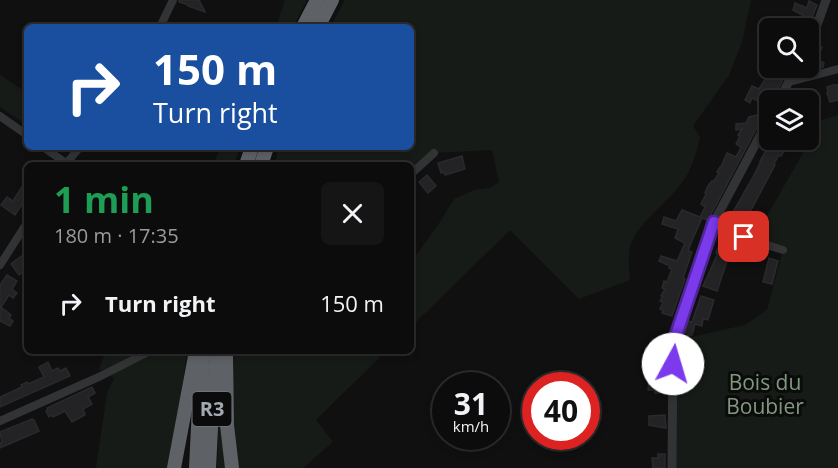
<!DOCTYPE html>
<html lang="en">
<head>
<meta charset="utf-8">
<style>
  body { margin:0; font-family:"Open Sans",sans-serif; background:#151516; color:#f1f3f6; height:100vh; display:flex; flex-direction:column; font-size:22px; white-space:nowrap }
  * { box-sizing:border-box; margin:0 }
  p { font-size:20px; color:#9a9b9d }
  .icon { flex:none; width:33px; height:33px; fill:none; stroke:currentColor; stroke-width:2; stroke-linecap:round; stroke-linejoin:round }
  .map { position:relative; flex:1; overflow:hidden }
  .drawer { position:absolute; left:24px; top:162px; width:390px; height:192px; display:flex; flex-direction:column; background:#0c0c0d; border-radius:9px; box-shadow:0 3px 9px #0003,0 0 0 2px #2c2c2e }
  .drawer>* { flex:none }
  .top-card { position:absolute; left:24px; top:24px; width:390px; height:126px; border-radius:9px; box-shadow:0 3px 9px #0003,0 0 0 2px #2c2c2e; background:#1a4fa0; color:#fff; overflow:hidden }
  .fabs { position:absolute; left:759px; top:18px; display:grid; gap:12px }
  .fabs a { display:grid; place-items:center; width:60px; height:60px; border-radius:9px; background:#0c0c0d; box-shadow:0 3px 9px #0003,0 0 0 2px #2c2c2e; font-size:30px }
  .speed { position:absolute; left:432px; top:372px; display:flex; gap:12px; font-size:30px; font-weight:700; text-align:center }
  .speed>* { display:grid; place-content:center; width:78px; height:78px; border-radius:50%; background:#0c0c0d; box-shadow:0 3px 9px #0003,0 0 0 2px #2c2c2e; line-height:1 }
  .speed small { font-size:15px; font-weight:400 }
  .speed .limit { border:9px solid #d22; background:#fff; color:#111 }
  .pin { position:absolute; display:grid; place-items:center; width:51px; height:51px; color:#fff; margin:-26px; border-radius:12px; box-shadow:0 3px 9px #0006 }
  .me { position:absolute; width:66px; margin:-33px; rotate:6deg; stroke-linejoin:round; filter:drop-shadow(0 0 4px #0008) }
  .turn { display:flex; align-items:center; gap:21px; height:126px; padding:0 30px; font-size:27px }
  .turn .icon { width:78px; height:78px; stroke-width:2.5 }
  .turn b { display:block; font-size:42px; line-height:51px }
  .round { display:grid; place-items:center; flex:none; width:63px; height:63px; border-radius:9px; background:#151516 }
  .headline { display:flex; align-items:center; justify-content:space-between; height:102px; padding:0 30px }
  h1 { font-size:36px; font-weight:700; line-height:45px; color:#1e9e55 }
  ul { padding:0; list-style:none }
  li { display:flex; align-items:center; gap:18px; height:78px; padding:0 30px }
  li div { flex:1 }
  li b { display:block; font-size:22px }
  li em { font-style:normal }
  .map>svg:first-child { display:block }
  .green { fill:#171b17 }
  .building { fill:#232325; stroke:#2a2a2d; stroke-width:1.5 }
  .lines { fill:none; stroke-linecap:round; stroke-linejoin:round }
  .minor { stroke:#313335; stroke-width:8 }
  .tertiary { stroke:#313335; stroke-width:9 }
  .motorway { stroke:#5e6166; stroke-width:14 }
  .route-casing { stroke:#51269a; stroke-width:15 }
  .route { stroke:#7c3aed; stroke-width:10 }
  .labels { text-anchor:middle; stroke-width:6; stroke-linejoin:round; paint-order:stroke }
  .shield { fill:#0b0b0c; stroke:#757a7f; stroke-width:1.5 }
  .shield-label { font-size:20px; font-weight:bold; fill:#a3a9b0 }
  .park-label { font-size:21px; fill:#80997c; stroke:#0b0b0c }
</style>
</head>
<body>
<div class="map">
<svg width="838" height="468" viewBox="0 0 838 468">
  <rect width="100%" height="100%" fill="#101011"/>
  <!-- green -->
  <g class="green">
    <path d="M285,0H307L293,27H276Z"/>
    <path d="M345,0H751L742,42L729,75L693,126L700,137C696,156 690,174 677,189C664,204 635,227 630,247C628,258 629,269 630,280L579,299L510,230L411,327V263L440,222L454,199L474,190L490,188L499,182L492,150L434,153L411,170V165H274L279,147H411V27H330Z"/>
    <path d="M0,75L27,93V125L0,107Z"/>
    <path d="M838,115V468H676L678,340L745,325L767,310L783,250L753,240L822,120Z"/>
    <path d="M221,147H240L234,165H213Z"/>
    <path d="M106,351H187L180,406L170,468H96L107,393L114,378L99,369Z"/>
    <path d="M235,351H386L316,420L333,442L303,468H238L231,408Z"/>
    <path d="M220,386L227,468H217Z"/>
  </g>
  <!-- building -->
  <g class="building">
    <path d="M179,0H199L205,12L188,6V5L179,2Z"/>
    <path d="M809,1L817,5L808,28H803L808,18L793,10L795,3L807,8Z"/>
    <path d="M816,45L822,47L817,60L824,63L823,67L807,69L808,60Z"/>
    <path d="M772,68H789L772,100H770V107L752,98L750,103L745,100L752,86L759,89Z"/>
    <path d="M833,85H838V100L830,102L827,93L828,92L827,87Z"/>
    <path d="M794,89L806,96L803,100H788Z"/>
    <path d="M757,115L762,118L708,220L702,218L691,243L688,251L692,252L683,278L685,279L672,316L662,313L663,310L660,309L663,302L660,301L663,297L661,296L665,289L662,288L664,281L667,282L672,269L669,268L670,266L659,261L661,256L677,261L685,243L675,238L678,229L662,224L664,217L676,221L682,210L700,217L705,207L701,204L706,194L705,193L708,186L712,181H714L719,173L717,172L720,167H721L727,153L736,157L741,147L736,144L740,136L738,135L742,129L736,130V124L746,123L749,117Z"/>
    <path d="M772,140H791L781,156L779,155L774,164L775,165L742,227L729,219L753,177L761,161H760Z"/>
    <path d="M462,156L465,169L445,175L444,172L441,173L438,163Z"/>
    <path d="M427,175L436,186L428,193L419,182Z"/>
    <path d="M27,179V197L15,215L1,205L7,197L13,201Z"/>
    <path d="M723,234L734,240L717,291L703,286L718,253H716Z"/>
    <path d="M27,252V269L19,275L11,264Z"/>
    <path d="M769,258L778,261L772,284L763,282Z"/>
    <path d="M7,275L17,281L12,289L17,293L13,298L9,295L1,307L11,315L9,318L13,321L10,326L0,321V285Z"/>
    <path d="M701,296L714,300L708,320L703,319L702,326L695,324L692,335L683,336L688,321L692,322Z"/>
    <path d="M651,346L660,348L658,357L666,358L665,365L648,362Z"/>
    <path d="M48,362L52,371L58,368L60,371L66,368L70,376L0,407V397L22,387L21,385L27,382L28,384L44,377L39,367Z"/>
    <path d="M663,375L664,393H655V390H648L649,382H653V380H656V376Z"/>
    <path d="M92,387L95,393L88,397L92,404L83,409L85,415L72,422L65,411L53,417L52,415L49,417L46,411L48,410L47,408Z"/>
    <path d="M665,415L666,428L649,425V416Z"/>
    <path d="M32,419L34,420L39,431L0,448V443L2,442L0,432Z"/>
    <path d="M658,454H665V468H653L652,458H658Z"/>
  </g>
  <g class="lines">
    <!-- minor -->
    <g class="minor">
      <path d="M160,27L173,0"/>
      <path d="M789,82L838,69"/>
      <path d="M0,116L27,135"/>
      <path d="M43,147L66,163"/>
      <path d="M65,165L80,147"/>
      <path d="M411,174L434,153"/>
      <path d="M714,222L744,238L783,250"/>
      <path d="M0,265L27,223"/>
      <path d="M0,421L101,376L150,351"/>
    </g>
    <!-- tertiary -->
    <g class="tertiary">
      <path d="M808,42L817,25L826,0"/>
      <path d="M779,100L796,68"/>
      <path d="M672,468L673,344L714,222L770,117"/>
    </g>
    <!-- motorway -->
    <g class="motorway">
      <path d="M303,27L317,0"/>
      <path d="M318,27L332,0"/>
      <path d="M246,165L252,147"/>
      <path d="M261,165L267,147"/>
      <path d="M226,351L227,425L232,468"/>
      <path d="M174,468L196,351"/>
      <path d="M196,468L200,386L204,351"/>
      <path d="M209,468L213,389L218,351"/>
    </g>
  </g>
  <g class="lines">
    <defs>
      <path id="route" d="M673,364V344L714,222L744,237"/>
    </defs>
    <!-- route casing -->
    <use href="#route" class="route-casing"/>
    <!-- route -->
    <use href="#route" class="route"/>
  </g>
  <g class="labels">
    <!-- shield labels -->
    <rect class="shield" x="192.5" y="392" width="39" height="34" rx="4.5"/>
    <g class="shield-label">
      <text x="212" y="416">R3</text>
    </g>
    <!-- park labels -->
    <g class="park-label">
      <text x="765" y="390">Bois du<tspan x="765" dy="24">Boubier</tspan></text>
    </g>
  </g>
</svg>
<div class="fabs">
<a><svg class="icon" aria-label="search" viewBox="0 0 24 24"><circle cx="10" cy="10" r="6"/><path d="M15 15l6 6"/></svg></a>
<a><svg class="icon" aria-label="layers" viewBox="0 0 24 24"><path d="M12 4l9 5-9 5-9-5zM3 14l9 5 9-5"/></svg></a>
</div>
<div class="speed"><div>31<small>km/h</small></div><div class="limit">40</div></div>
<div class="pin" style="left:744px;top:237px;background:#d93025"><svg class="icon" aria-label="arrive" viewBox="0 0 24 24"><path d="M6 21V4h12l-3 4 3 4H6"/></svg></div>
<svg class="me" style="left:673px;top:364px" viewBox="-20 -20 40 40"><circle r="19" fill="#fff"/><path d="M0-13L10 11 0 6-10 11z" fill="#7c3aed"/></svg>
<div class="top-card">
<div class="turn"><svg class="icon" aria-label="right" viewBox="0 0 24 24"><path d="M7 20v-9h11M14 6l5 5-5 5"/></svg><div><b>150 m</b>Turn right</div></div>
</div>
<section class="drawer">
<div class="headline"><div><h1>1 min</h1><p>180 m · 17:35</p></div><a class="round"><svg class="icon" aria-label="close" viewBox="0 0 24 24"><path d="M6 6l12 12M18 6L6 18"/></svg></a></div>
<ul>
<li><svg class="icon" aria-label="right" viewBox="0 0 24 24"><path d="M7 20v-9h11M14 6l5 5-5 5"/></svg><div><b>Turn right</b></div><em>150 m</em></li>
</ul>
</section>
</div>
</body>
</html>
